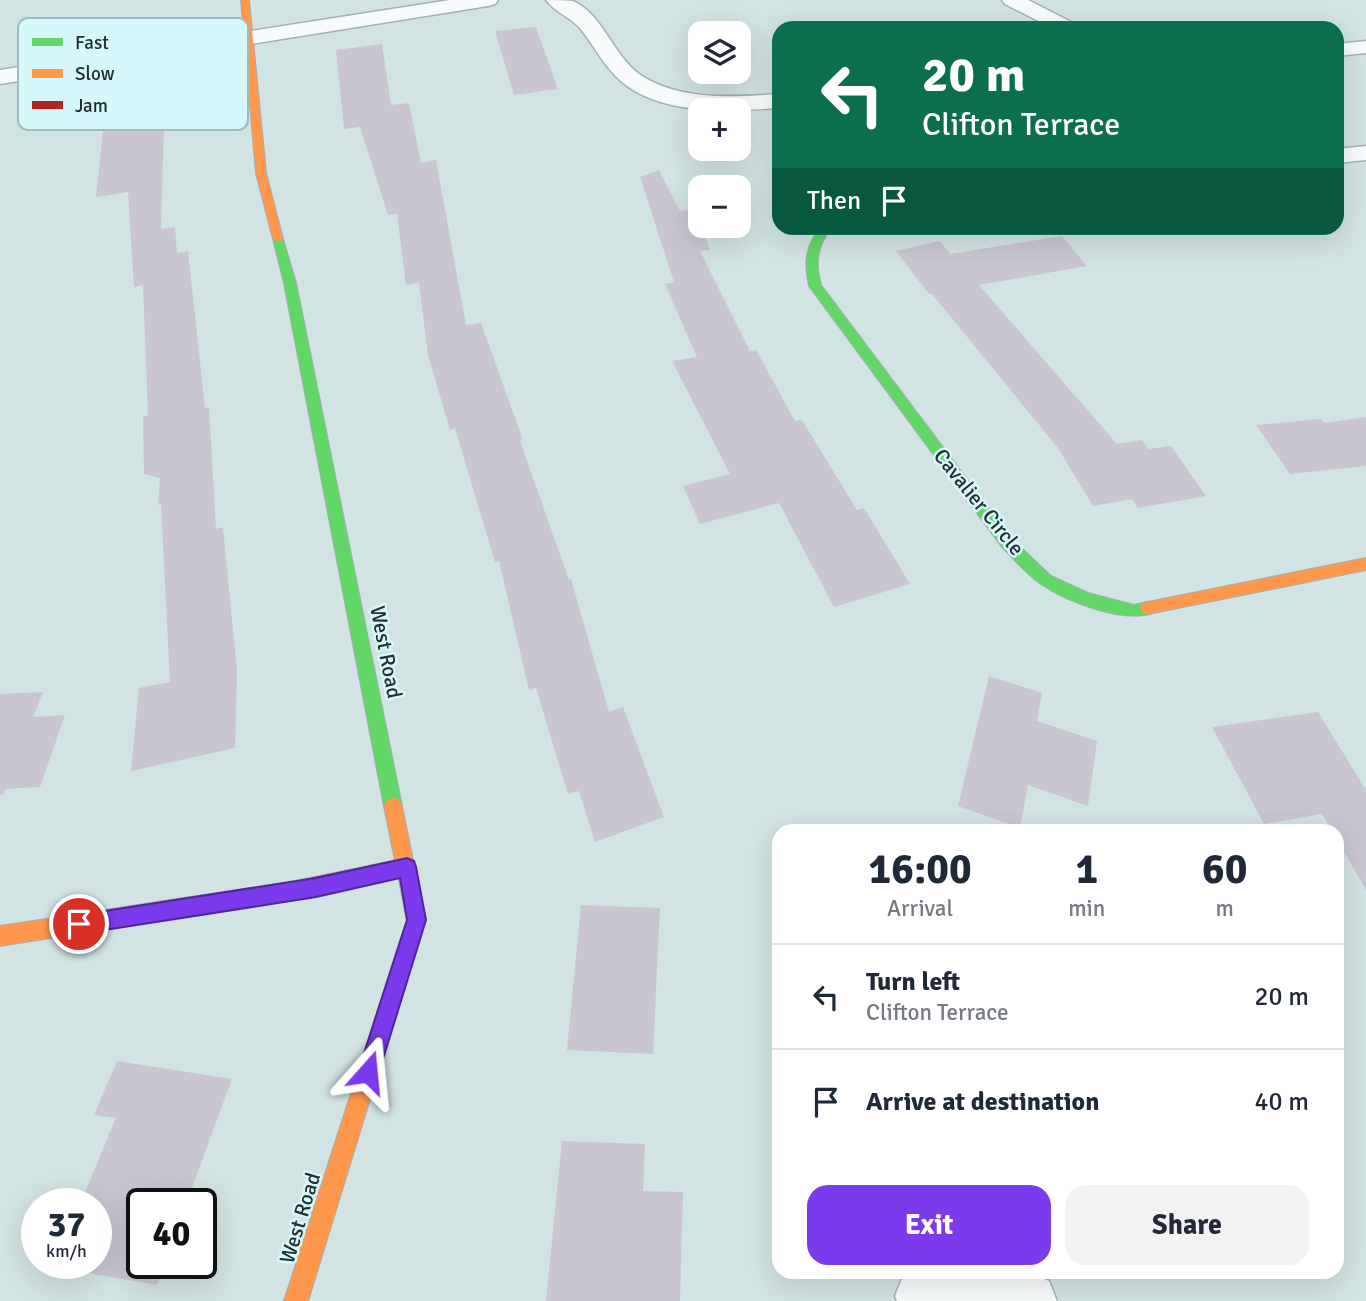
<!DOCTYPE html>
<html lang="en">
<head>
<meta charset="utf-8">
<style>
  body { margin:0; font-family:Signika,sans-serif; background:#f2f2f3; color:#1f2937; height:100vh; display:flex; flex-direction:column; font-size:26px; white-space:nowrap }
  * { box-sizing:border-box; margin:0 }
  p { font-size:23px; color:#747a83 }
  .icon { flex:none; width:38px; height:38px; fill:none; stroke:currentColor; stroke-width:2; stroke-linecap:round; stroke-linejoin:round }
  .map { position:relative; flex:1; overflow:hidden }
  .sheet { position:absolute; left:772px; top:824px; width:572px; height:455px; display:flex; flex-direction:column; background:#fff; border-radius:21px; box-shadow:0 7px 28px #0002 }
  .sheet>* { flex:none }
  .top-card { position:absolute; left:772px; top:21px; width:572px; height:214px; border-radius:21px; box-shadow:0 7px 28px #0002; background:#0b6e4f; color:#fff; overflow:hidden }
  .controls { position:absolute; left:688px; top:21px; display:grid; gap:14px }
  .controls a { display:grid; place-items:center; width:63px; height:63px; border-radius:14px; background:#fff; box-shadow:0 7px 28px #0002; font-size:35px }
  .speed { position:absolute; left:21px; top:1188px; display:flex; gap:14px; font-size:35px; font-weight:700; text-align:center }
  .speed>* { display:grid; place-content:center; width:91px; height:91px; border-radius:50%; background:#fff; box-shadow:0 7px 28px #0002; line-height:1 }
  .speed small { font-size:18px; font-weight:400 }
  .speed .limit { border:4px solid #111; border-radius:10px; background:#fff; color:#111 }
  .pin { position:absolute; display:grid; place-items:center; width:60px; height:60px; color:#fff; margin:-30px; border:4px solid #fff; border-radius:50%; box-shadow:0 2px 7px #0007 }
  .me { position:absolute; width:77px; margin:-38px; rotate:18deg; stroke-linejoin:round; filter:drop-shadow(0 0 5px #0008) }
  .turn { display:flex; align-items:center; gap:24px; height:147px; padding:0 35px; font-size:32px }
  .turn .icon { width:91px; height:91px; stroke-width:2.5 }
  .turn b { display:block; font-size:49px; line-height:60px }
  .then { display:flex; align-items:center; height:66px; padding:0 35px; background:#0003; gap:14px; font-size:26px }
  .eta { display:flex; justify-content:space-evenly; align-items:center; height:119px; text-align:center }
  .eta b { font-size:42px; font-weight:800; line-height:49px }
  .action { display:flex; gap:14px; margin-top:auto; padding:14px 35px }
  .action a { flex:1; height:80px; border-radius:21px; background:#7c3aed; color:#fff; font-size:28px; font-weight:800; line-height:80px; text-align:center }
  .action a+a { background:#f2f2f3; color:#1f2937 }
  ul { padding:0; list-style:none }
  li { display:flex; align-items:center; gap:21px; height:105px; padding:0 35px; border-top:2px solid #e0e1e3 }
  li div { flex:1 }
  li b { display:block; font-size:26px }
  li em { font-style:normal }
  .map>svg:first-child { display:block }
  .building { fill:#c9c6d1 }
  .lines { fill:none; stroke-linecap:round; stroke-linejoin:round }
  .street-casing { stroke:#a3b1b1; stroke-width:3 }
  .fast-casing { stroke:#a3b1b1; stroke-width:2 }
  .slow-casing { stroke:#a3b1b1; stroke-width:2 }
  .jam-casing { stroke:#a3b1b1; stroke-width:2 }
  .street { fill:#f8fbfb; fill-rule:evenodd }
  .fast { fill:#63d668; fill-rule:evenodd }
  .slow { fill:#ff974d; fill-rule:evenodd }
  .jam { fill:#b3261e; fill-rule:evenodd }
  .route { fill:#7c3aed; stroke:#51269a; stroke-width:2 }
  .labels { text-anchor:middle; stroke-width:5; stroke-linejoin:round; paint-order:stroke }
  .street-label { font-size:21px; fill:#222e2f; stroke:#d7f8fa }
  .key { fill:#d7f8fa; stroke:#a1bbbd; stroke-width:2 }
  .key-label { font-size:19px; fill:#222e2f }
</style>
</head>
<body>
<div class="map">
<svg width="1366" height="1301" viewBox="0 0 1366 1301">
  <rect width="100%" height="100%" fill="#d2e3e4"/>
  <!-- building -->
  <g class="building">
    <path d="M536,27L558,89L514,95L495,31Z"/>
    <path d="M382,44L391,105L409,103L421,163L436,160L466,325L481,323L523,440L520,441L569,580L571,579L609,712L623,707L664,817L595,842L579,791L568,794L536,688L529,690L499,561L495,562L455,428L450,430L428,355L419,283L406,285L397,214L388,215L360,127L344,129L336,50Z"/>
    <path d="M165,87L161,229L175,227L177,253L188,251L205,408L209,407L216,529L223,527L237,671L235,748L131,771L139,688L170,682L161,504L158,505L160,478L144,474L143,417L148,415L143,285L134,287L128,192L96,197L107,95Z"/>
    <path d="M659,170L680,211L695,209L710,250L700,251L750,351L756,350L795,421L802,420L857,510L864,508L910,584L834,607L779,503L700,524L683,486L730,474L672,361L697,357L665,284L674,282L640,177Z"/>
    <path d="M1062,236L1087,266L979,285L1117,444L1142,440L1148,449L1171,446L1206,496L1138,508L1132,499L1093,506L1058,448L932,294H929L896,251L940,241L950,254Z"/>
    <path d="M1366,417V466L1290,474L1256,425L1321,419L1324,423Z"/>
    <path d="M989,676L1042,693L1037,721L1097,741L1088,806L1028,785L1020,828L958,806Z"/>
    <path d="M43,692L33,717L65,715L40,787L5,789L3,795H0V694Z"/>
    <path d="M1318,712L1366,790V890L1337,840V831H1332L1322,814L1264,824L1212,727Z"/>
    <path d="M581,905L660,908L653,1054L567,1050Z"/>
    <path d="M117,1061L232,1079L186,1204H142V1264H165L157,1285L54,1267L56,1264H96V1204H80L116,1118L94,1115Z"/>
    <path d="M562,1141L645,1144L643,1191L683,1192L680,1301H546Z"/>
  </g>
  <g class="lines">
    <defs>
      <g id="street">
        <path d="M450,0H498L495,4L488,6L0,84V70Z"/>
        <path d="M546,0C554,0 565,0 573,1C604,15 613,57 642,76C682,101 734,97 779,94V108C730,111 663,116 622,82C604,67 594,45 579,27C569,17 554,11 546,0Z"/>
        <path d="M1002,0H1028L1075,24L1078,28H1052L1005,4Z"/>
        <path d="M1366,41V53L1337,56V44Z"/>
        <path d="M1366,146V160L1337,163V149Z"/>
        <path d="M912,1272L1029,1273L1049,1281L1057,1301H897L895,1296L903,1276Z"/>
      </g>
      <g id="fast">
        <path d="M821,228H831C817,247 815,263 821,285L1012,539L1051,576L1088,593L1134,605L1148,602L1153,603L1156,608L1153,613C1123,623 1067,602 1041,584C1027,575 1014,559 1002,547L809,286C804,264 805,245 821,228Z"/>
        <path d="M278,236L283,239L296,283L402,806L399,812L393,814L387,812L384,806L284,283L273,239Z"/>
      </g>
      <g id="slow">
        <path d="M241,0H249L266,173L283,239L278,242L273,239L256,173Z"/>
        <path d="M1366,558V570L1148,614L1143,613L1140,608L1143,603L1148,602Z"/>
        <path d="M393,798L399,800L402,806L425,920L308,1301H284L407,920L384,806L387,800Z"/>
        <path d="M295,881L302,883L304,890L302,897L295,899L0,946V926Z"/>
      </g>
      <path id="jam" d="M407,858L413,861L416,867L413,873L407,876L295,899L288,897L286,890L288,883L295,881Z"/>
    </defs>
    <!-- street casing -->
    <use href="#street" class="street-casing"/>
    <!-- fast casing -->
    <use href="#fast" class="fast-casing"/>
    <!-- slow casing -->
    <use href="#slow" class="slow-casing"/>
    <!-- jam casing -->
    <use href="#jam" class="jam-casing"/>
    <!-- street -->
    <use href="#street" class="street"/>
    <!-- fast -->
    <use href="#fast" class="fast"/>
    <!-- slow -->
    <use href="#slow" class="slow"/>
    <!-- jam -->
    <use href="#jam" class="jam"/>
  </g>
  <!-- route -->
  <path class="route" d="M407,858L414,861L416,867L426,920L379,1072L376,1080L368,1083L361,1080L358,1072L407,920L400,878L316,897L79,934L72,931L69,924L72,917L79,915L316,878Z"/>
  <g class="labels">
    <!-- street labels -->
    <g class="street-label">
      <text transform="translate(979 502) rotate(51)" y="7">Cavalier Circle</text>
      <text transform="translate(386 652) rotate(79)" y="7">West Road</text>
      <text transform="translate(300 1218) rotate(-73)" y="7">West Road</text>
    </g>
  </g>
  <!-- legend -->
  <rect x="18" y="18" width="230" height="112" rx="10" class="key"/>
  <rect x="32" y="38" width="31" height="8" fill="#63d668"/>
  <rect x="32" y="69" width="31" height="9" fill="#ff974d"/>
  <rect x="32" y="101" width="31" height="8" fill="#b3261e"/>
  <g class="key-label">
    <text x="75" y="49">Fast</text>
    <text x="75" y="80">Slow</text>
    <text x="75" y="112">Jam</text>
  </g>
</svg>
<div class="controls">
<a><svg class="icon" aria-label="layers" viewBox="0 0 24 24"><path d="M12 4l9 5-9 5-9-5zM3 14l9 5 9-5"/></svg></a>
<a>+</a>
<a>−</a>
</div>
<div class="speed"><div>37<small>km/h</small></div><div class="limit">40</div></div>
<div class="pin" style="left:79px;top:924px;background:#d93025"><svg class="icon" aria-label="arrive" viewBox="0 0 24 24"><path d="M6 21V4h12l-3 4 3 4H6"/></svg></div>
<svg class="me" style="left:368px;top:1072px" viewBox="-20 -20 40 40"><path d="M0-17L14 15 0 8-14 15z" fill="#7c3aed" stroke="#fff" stroke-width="4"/></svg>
<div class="top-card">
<div class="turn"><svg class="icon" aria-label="left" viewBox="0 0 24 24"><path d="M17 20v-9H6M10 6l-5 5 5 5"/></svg><div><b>20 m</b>Clifton Terrace</div></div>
<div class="then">Then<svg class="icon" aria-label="arrive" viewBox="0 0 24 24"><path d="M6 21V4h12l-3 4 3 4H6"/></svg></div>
</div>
<section class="sheet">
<div class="eta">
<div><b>16:00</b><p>Arrival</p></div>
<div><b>1</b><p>min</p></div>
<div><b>60</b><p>m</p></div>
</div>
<ul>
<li><svg class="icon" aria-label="left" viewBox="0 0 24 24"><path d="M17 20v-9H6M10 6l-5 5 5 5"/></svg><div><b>Turn left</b><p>Clifton Terrace</p></div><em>20 m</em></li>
<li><svg class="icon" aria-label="arrive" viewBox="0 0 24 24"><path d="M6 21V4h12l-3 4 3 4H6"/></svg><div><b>Arrive at destination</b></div><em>40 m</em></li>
</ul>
<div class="action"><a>Exit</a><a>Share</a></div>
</section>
</div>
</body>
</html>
